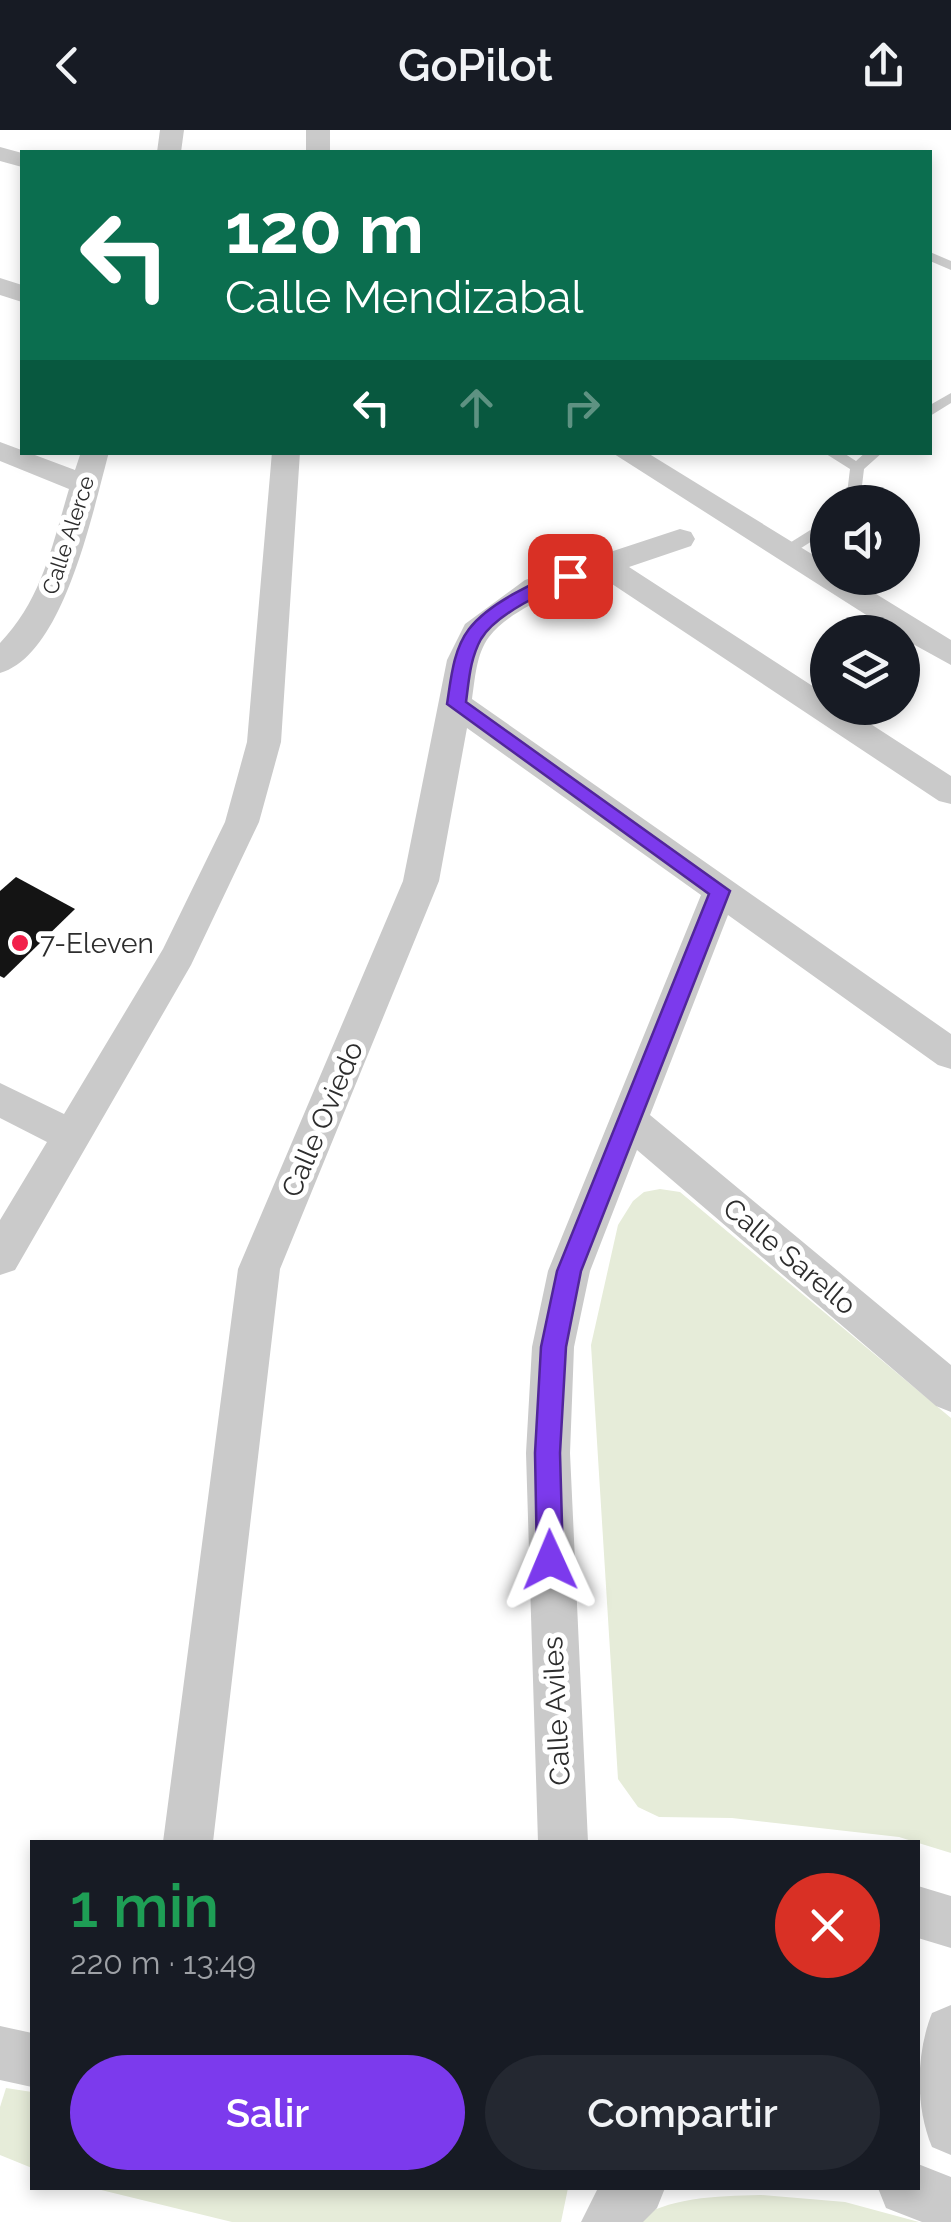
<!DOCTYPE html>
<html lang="es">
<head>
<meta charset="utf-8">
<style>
  body { margin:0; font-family:Raleway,sans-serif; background:#242831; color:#f1f3f6; height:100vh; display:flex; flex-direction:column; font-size:38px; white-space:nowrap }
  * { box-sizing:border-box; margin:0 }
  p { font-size:32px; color:#9ea1a6 }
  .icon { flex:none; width:55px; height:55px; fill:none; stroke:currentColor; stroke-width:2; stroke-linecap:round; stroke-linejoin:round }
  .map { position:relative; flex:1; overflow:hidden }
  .panel { position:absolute; left:30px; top:1710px; width:890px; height:350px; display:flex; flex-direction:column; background:#171b24; border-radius:0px; box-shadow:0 5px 15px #0003 }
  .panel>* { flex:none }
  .guide { position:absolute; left:20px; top:20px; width:912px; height:305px; border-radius:0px; box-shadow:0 5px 15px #0003; background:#0b6e4f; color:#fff; overflow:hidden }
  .fabs { position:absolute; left:810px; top:355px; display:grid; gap:20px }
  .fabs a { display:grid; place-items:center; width:110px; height:110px; border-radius:50%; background:#171b24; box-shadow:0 5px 15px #0003; font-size:50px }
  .pin { position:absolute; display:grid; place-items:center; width:85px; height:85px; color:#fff; margin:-42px; border-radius:20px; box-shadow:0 5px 15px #0006 }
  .me { position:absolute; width:110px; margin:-55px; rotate:359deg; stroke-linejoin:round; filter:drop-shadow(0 0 8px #0008) }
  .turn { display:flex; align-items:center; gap:35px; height:210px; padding:0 40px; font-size:45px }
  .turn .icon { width:130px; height:130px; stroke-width:2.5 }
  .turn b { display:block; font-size:70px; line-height:85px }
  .lanes { display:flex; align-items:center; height:95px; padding:0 40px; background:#0003; justify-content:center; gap:50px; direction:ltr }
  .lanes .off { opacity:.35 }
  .round { display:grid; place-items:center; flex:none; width:105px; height:105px; border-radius:52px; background:#242831 }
  .headline { display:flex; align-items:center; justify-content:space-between; height:170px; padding:0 40px }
  h1 { font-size:60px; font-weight:600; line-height:75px; color:#1e9e55 }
  .button { display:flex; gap:20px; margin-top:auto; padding:20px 40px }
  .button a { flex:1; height:115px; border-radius:60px; background:#7c3aed; color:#fff; font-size:40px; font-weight:600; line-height:115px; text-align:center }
  .button a+a { background:#242831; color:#f1f3f6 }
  header { display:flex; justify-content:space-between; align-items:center; height:130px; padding:0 40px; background:#171b24; font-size:45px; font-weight:600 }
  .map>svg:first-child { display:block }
  .green { fill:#e6ecd9 }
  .building { fill:#141414 }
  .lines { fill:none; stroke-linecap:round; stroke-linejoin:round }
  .lane { fill:#cacaca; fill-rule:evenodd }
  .street { fill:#cacaca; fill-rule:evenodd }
  .route { fill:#7c3aed; stroke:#51269a; stroke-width:2.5 }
  .poi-dot { fill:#f2214b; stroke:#fff; stroke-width:4 }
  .labels { text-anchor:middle; stroke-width:10; stroke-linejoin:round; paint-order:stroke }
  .far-street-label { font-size:22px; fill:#2d2d2d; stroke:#fff }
  .poi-label { font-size:28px; fill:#2d2d2d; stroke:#fff; text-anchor:start }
  .street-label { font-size:28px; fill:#2d2d2d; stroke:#fff }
</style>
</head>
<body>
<header><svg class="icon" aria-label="back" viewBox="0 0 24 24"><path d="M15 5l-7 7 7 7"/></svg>GoPilot<svg class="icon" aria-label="share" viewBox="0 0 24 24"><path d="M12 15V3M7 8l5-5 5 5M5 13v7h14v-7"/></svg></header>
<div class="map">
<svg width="951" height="2092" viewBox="0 0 951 2092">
  <rect width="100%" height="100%" fill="#fff"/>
  <!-- green -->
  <g class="green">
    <path d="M660,1059L680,1062L951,1288V1723L899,1707L732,1688L659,1687L638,1677L618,1649L591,1215L618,1095L633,1071L644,1062Z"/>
    <path d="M6,1958L32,1962V2038L0,2025V1977Z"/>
    <path d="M93,2058H568L561,2092H232Z"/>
    <path d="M761,2065L845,2072L919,2092H630C670,2067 714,2066 761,2065Z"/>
  </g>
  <!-- building -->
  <path class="building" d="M16,747L75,779L4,848L0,846V761Z"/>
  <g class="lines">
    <!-- lane -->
    <g class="lane">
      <path d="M930,122L951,131V140L930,131Z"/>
      <path d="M951,263V273L930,286V275Z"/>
      <path d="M823,322H842L856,331L866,322H883L864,339L860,372H846L850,339Z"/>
      <path d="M828,389V401L790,425H780V419Z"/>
    </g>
    <!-- street -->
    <g class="street">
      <path d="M160,0H184L181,22H157Z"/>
      <rect x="306" y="0" width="24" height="22"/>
      <path d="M0,17L22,23V37L0,31Z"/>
      <path d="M0,148L22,155V172L0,165Z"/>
      <path d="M0,312L75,340L81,322H109C93,380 64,525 0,543V513C42,469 52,416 69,359L0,331Z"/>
      <path d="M272,322H300L281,612L259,692L191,835L15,1140L0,1145V1090L47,1012L0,988V953L64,984L163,819L225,692L247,612Z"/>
      <path d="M611,322H646L828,434V448H850L951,510V535L902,508V502H893Z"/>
      <path d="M680,399L691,402L695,409L691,416L629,437L828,566V578H846L951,646V674L939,671L600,446C566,458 511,478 489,507C476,524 475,550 472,569L951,904V939L938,935L728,785L650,985L951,1235V1282L936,1276L637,1020L590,1141L574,1217L570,1323L588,1712H538L526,1323L532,1217L548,1141L701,765L467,598L439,751L280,1139L213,1712H163L238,1139L403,751L447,530L465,494L525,450Z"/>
      <path d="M918,1756L951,1766V1818L918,1808Z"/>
      <path d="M951,1875V2025L932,2017C915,1977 916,1923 932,1883Z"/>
      <path d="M0,1896L32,1903V1957L0,1950Z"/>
      <path d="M918,2034L951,2047V2092H922L886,2078L878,2058H918Z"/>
      <path d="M598,2058H665L657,2078L643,2092H581Z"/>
    </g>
  </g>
  <!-- route -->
  <path class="route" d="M570,440L578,446L576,450C548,459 496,484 481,509C470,529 469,550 466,572L730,761L581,1141L566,1217L560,1323L563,1430L559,1439L550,1443L540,1439L537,1430L535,1323L541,1217L557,1141L709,764L447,574C451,549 453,520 469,499C489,473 538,449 570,440Z"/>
  <!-- markers -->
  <circle class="poi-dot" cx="20" cy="813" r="10"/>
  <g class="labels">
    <!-- far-street labels -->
    <g class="far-street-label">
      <text transform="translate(68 405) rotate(-72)" y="8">Calle Alerce</text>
    </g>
    <!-- poi labels -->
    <g class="poi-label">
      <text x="40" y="823">7-Eleven</text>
    </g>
    <!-- street labels -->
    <g class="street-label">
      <text transform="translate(322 989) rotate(-67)" y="10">Calle Oviedo</text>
      <text transform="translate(790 1126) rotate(40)" y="10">Calle Sarello</text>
      <text transform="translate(556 1581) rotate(-93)" y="10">Calle Aviles</text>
    </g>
  </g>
</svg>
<div class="fabs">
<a><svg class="icon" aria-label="sound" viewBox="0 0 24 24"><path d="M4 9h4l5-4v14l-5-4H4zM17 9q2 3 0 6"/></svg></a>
<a><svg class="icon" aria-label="layers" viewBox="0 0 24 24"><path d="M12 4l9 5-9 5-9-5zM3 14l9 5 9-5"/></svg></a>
</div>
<div class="pin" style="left:570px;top:446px;background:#d93025"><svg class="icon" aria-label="arrive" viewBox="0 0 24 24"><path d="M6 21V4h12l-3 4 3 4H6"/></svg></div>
<svg class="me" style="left:550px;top:1430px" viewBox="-20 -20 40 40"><path d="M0-17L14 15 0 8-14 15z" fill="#7c3aed" stroke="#fff" stroke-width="4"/></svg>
<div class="guide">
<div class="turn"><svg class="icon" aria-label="left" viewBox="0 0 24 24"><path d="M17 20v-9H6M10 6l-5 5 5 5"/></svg><div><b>120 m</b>Calle Mendizabal</div></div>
<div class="lanes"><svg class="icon" aria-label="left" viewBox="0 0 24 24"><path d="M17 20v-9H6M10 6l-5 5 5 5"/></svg><svg class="icon off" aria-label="ahead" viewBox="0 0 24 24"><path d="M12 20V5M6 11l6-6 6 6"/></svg><svg class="icon off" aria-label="right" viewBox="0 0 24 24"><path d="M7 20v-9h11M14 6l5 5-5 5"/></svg></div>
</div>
<section class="panel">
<div class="headline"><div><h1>1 min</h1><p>220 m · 13:49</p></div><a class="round" style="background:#d93025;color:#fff"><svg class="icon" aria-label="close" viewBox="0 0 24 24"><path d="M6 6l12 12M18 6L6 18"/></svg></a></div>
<div class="button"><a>Salir</a><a>Compartir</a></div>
</section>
</div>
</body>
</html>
